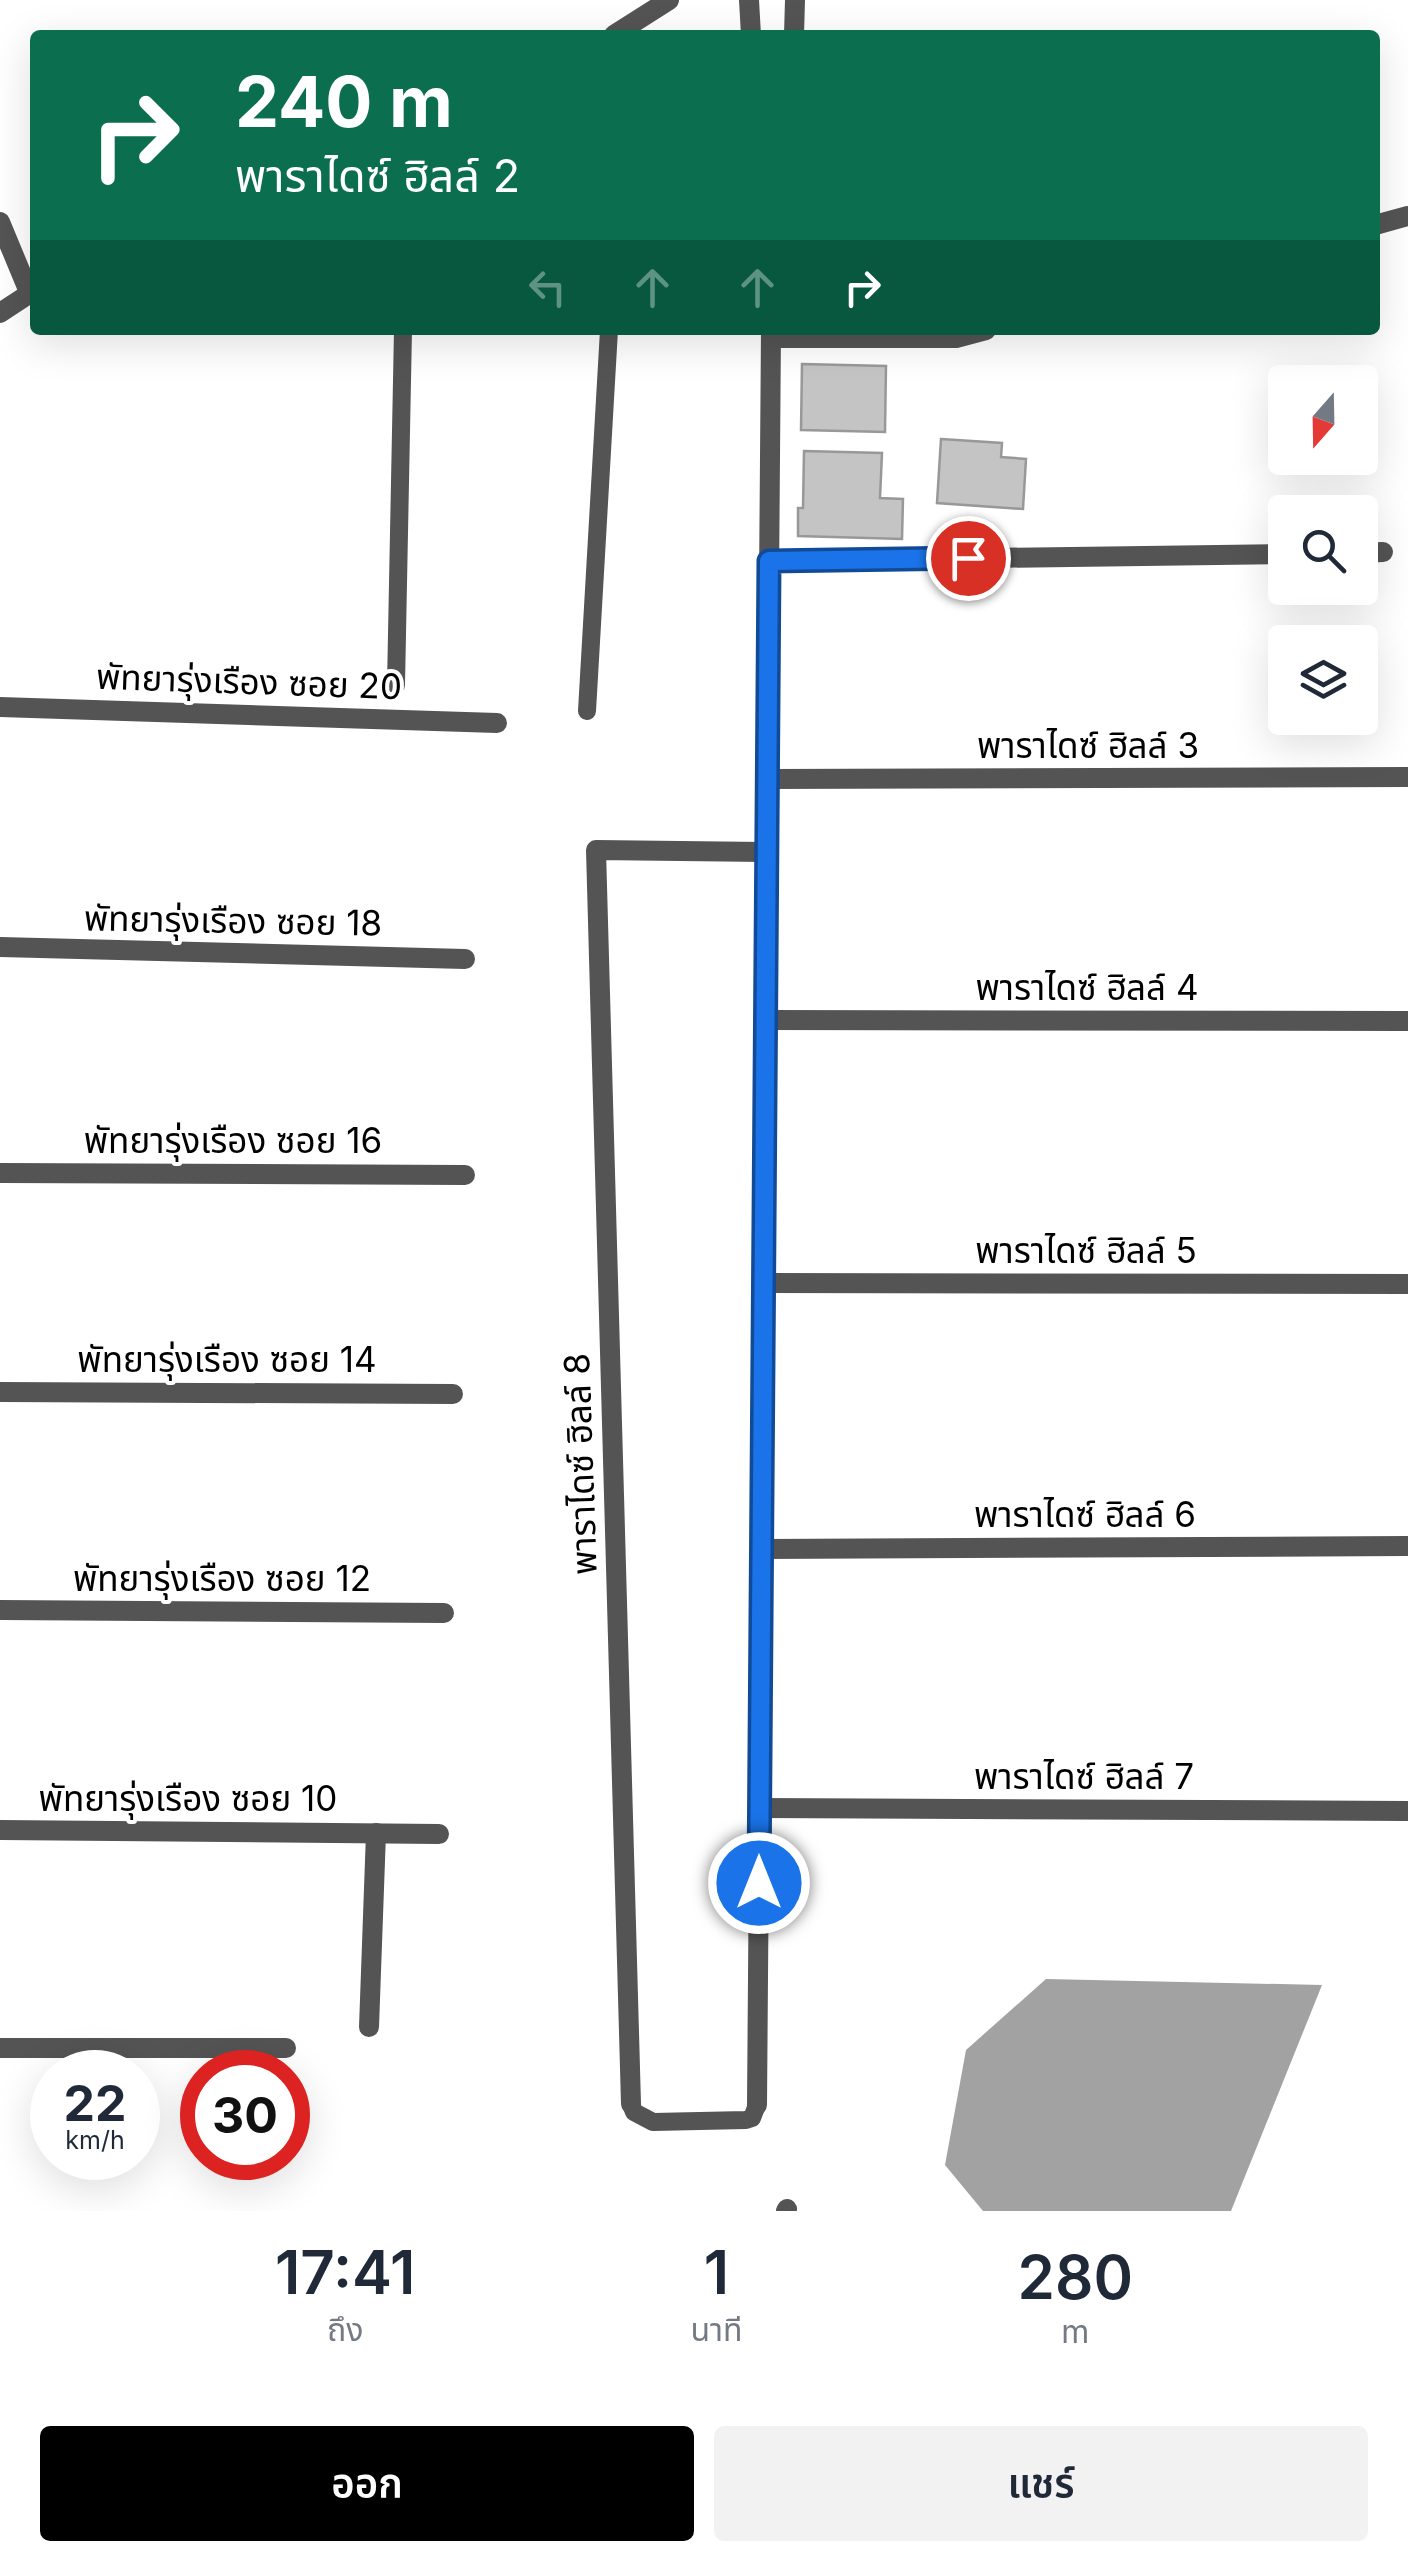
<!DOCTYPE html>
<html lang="th">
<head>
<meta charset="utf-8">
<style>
  body { margin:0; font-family:Inter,"Noto Sans Thai",sans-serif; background:#f2f2f3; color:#1f2937; height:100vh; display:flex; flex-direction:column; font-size:38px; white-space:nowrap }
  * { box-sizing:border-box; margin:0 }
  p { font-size:32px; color:#747a83 }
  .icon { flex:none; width:55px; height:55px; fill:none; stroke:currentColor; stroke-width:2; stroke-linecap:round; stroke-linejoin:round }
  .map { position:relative; height:2211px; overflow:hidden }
  .side { display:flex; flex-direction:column; background:#fff; flex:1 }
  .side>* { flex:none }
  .banner { position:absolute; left:30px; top:30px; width:1350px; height:305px; border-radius:10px; box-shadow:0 10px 40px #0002; background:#0b6e4f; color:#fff; overflow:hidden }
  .needle { width:65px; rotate:200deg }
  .tools { position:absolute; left:1268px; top:365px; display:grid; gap:20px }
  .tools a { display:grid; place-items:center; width:110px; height:110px; border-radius:10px; background:#fff; box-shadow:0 10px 40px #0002; font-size:50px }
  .speed { position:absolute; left:30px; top:2050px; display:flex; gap:20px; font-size:50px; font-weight:700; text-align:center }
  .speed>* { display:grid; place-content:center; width:130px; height:130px; border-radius:50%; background:#fff; box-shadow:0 10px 40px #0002; line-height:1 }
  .speed small { font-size:25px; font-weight:400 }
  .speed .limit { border:15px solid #d22; background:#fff; color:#111 }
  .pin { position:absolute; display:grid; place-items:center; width:85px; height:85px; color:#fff; margin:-42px; border:5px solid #fff; border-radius:50%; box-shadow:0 2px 10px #0007 }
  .me { position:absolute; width:110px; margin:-55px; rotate:0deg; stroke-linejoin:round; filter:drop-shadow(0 0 8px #0008) }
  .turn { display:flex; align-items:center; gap:35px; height:210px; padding:0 40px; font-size:45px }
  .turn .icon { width:130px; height:130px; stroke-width:2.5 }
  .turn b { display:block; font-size:70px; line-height:85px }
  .lanes { display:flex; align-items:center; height:95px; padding:0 40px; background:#0003; justify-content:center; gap:50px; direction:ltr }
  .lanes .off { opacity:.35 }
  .eta { display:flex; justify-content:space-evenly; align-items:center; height:170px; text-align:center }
  .eta b { font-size:60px; font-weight:600; line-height:70px }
  .primary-button { display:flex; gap:20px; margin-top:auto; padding:20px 40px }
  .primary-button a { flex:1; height:115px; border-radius:10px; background:#000; color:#fff; font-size:40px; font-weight:600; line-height:115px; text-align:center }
  .primary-button a+a { background:#f2f2f3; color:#1f2937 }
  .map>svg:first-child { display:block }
  .water { fill:#a2a2a2 }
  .building { fill:#c4c4c4; stroke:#989898; stroke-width:2.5 }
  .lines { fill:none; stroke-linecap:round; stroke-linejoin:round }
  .service { stroke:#545454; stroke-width:18 }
  .minor { stroke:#545454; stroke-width:20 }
  .route-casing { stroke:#114b97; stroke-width:25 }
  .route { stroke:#1a73e8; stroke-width:18 }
  .labels { text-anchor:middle; stroke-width:8; stroke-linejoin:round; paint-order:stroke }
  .street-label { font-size:35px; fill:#000; stroke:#fff }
</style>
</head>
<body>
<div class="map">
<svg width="1408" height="2211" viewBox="0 0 1408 2211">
  <rect width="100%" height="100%" fill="#fff"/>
  <!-- water -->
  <path class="water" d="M1046,1979L1322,1985L1231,2211H983L945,2165L966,2050Z"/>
  <!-- building -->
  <g class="building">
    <path d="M802,364L886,366L885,432L801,430Z"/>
    <path d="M941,439L1002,443L1001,457L1026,459L1023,509L937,503Z"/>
    <path d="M804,451L882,453L880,498L903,499L902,539L798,536V508H803Z"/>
  </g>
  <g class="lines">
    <!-- service -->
    <g class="service">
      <path d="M396,685L403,330"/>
      <path d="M587,711L609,330"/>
      <path d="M631,2104L634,2112L653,2122L746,2120L752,2118L757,2105"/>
    </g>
    <!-- minor -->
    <g class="minor">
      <path d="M749,0L751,35"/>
      <path d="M614,35L669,0"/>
      <path d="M794,35L795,0"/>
      <path d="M0,222L29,292"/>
      <path d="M1375,225L1408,216"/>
      <path d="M0,313L35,290"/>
      <path d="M771,338H956L986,330"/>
      <path d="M1360,553L1383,552"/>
      <path d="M769,561L1285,554"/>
      <path d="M0,707L497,723"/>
      <path d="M768,779L1408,777"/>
      <path d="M0,947L465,959"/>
      <path d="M766,1020L1408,1021"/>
      <path d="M0,1173L465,1175"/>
      <path d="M764,1283L1408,1284"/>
      <path d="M0,1392L453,1394"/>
      <path d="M762,1549L1408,1546"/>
      <path d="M0,1610L444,1613"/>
      <path d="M760,1808L1408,1811"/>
      <path d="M0,1830L439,1834"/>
      <path d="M369,2027L376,1833"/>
      <path d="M0,2048H286"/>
      <path d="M631,2104L596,850L767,852"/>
      <path d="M757,2105L771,330"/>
      <path d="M786,2211L787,2209"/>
    </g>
  </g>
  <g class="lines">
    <defs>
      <path id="route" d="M759,1883L769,561L968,558"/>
    </defs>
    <!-- route casing -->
    <use href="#route" class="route-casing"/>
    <!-- route -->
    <use href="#route" class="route"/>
  </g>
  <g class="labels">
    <!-- street labels -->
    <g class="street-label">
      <text transform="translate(249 682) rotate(2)" y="12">พัทยารุ่งเรือง ซอย 20</text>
      <text x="1088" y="758">พาราไดซ์ ฮิลล์ 3</text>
      <text transform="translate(233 921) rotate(1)" y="12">พัทยารุ่งเรือง ซอย 18</text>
      <text x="1087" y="1000">พาราไดซ์ ฮิลล์ 4</text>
      <text x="233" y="1153">พัทยารุ่งเรือง ซอย 16</text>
      <text x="1086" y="1263">พาราไดซ์ ฮิลล์ 5</text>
      <text x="227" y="1372">พัทยารุ่งเรือง ซอย 14</text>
      <text transform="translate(581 1464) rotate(-92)" y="12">พาราไดซ์ ฮิลล์ 8</text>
      <text x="1085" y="1527">พาราไดซ์ ฮิลล์ 6</text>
      <text x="222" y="1591">พัทยารุ่งเรือง ซอย 12</text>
      <text x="1084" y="1789">พาราไดซ์ ฮิลล์ 7</text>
      <text x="188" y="1811">พัทยารุ่งเรือง ซอย 10</text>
    </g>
  </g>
</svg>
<div class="tools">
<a><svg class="needle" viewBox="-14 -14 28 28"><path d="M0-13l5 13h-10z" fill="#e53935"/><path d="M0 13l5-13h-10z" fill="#747a83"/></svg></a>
<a><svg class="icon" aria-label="search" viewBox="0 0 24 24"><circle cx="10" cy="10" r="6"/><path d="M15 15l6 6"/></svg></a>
<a><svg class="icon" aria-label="layers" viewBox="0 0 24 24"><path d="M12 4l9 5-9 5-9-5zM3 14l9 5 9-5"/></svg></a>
</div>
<div class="speed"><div>22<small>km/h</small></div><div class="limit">30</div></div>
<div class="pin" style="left:968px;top:558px;background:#d93025"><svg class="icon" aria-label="arrive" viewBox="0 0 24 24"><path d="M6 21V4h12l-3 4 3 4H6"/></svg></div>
<svg class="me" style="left:759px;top:1883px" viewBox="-20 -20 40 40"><circle r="17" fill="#1a73e8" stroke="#fff" stroke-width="3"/><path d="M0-11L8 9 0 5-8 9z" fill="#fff"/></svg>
<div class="banner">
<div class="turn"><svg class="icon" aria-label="right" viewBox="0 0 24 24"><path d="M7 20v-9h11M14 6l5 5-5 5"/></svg><div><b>240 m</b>พาราไดซ์ ฮิลล์ 2</div></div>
<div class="lanes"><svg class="icon off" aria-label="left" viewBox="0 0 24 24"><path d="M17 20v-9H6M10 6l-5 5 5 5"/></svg><svg class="icon off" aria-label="ahead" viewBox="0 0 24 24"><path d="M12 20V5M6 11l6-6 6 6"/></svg><svg class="icon off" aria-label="ahead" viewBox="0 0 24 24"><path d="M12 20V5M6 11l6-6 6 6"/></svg><svg class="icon" aria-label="right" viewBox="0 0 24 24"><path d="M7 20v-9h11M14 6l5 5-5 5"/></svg></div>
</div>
</div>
<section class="side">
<div class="eta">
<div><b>17:41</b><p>ถึง</p></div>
<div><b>1</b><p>นาที</p></div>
<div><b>280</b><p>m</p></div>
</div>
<div class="primary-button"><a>ออก</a><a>แชร์</a></div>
</section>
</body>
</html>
